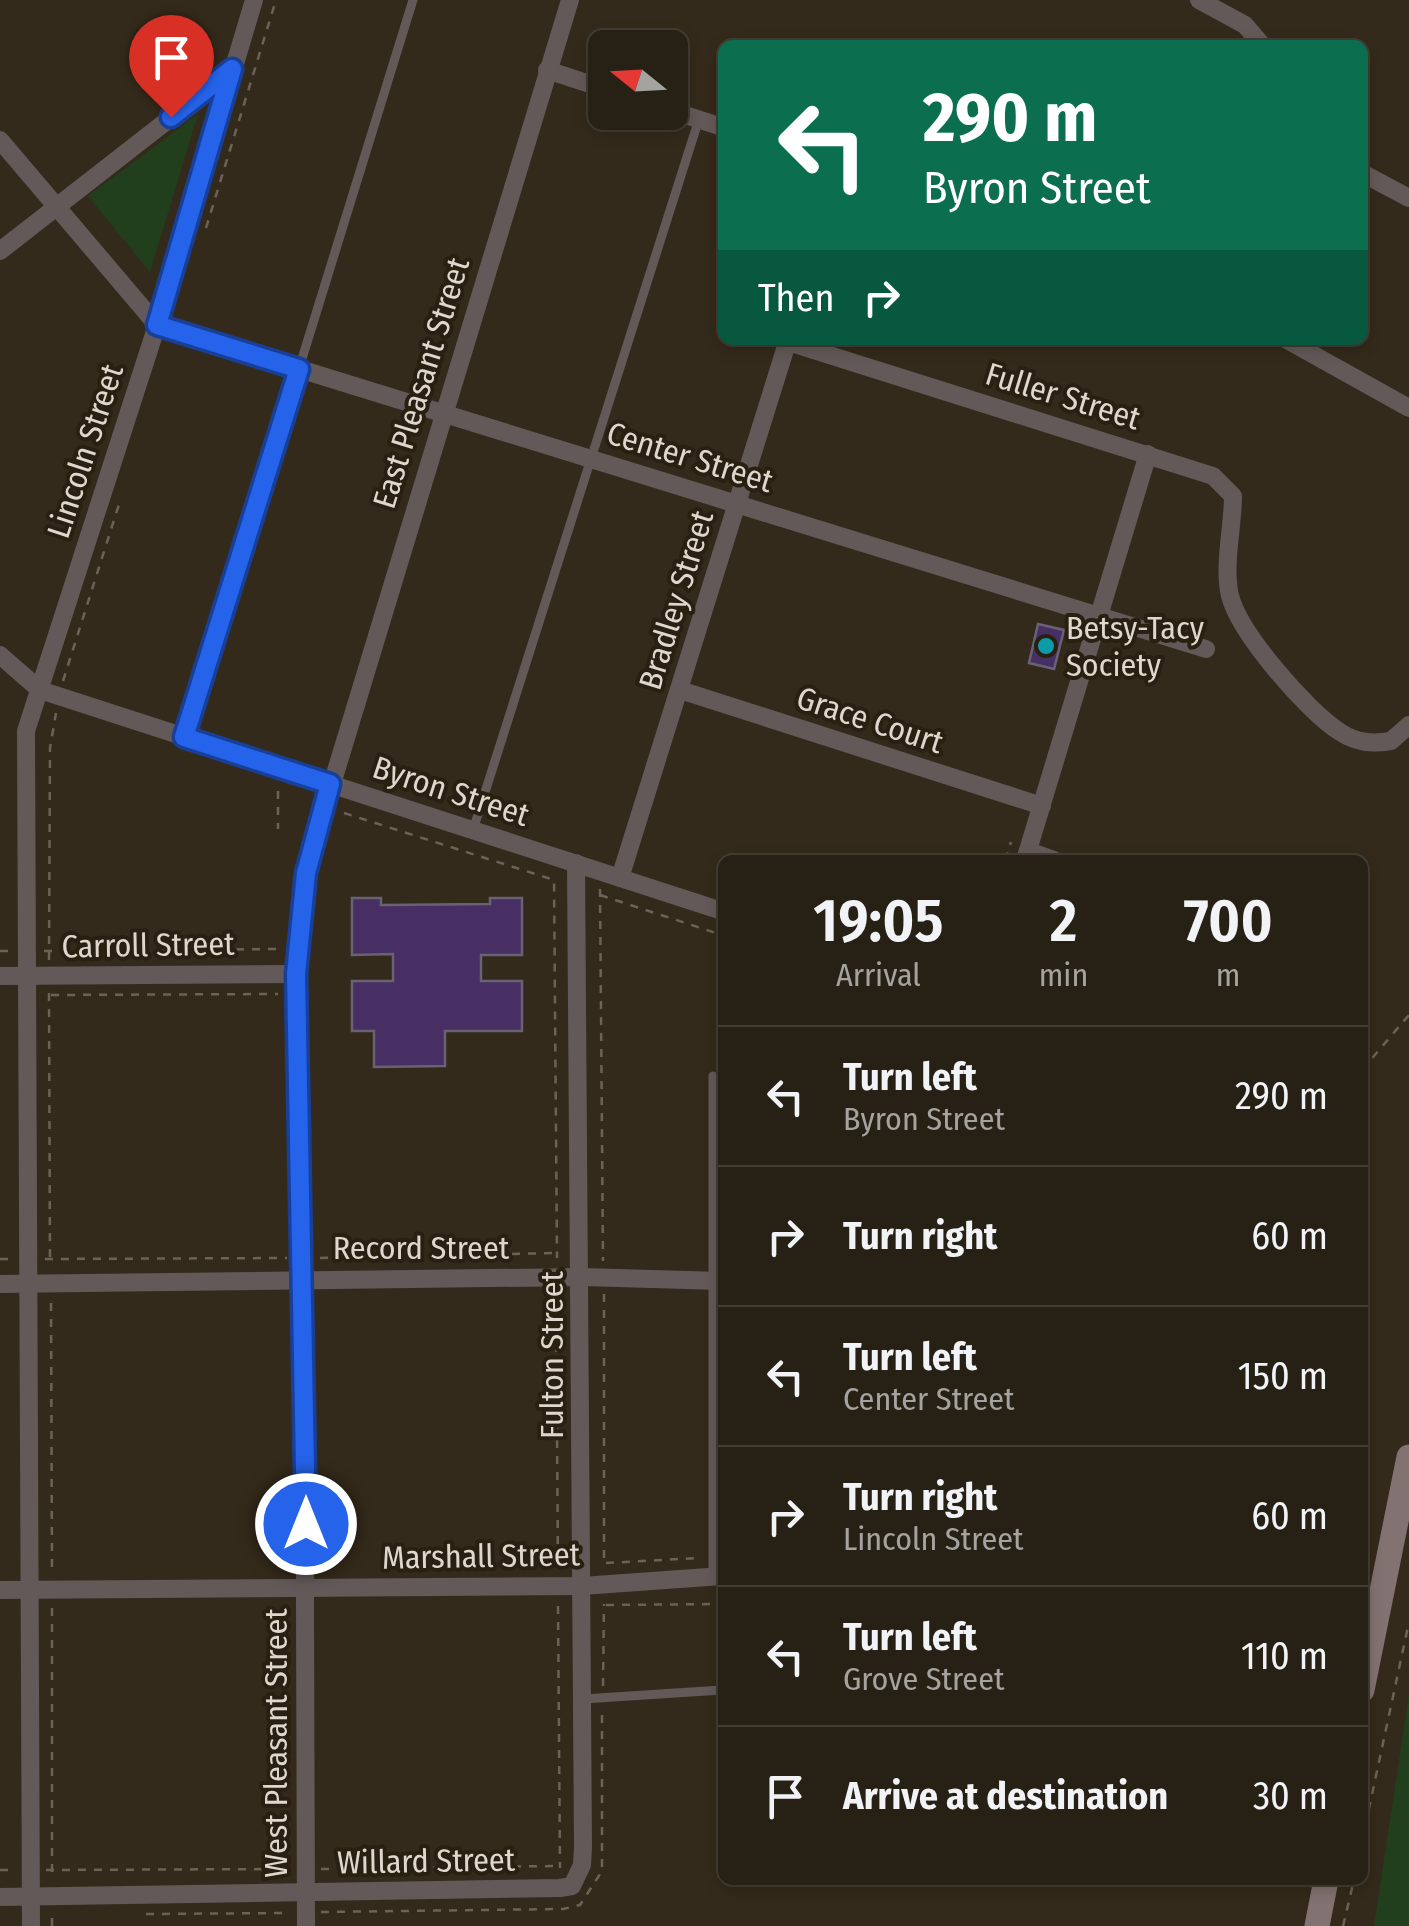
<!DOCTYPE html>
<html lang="en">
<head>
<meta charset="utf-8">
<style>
  body { margin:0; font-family:"Fira Sans Condensed",sans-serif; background:#2f281d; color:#f1f3f6; height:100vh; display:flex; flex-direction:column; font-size:38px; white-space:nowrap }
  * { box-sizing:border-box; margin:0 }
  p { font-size:32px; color:#a4a3a0 }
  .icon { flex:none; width:55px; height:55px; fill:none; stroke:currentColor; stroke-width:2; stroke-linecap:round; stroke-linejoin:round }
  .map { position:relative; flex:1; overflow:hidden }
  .panel { position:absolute; left:718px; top:855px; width:650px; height:1030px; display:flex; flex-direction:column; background:#272014; border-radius:15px; box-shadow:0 5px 15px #0003,0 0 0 2px #433e34 }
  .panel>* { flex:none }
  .guide { position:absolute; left:718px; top:40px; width:650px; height:305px; border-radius:15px; box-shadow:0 5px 15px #0003,0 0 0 2px #433e34; background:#0b6e4f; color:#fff; overflow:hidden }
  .needle { width:65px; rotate:288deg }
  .fabs { position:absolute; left:588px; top:30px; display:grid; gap:20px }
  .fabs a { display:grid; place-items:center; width:100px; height:100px; border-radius:15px; background:#272014; box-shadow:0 5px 15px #0003,0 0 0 2px #433e34; font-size:50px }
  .pin { position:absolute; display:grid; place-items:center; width:85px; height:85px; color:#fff; margin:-102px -42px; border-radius:50% 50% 50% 0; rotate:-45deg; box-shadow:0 0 10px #0007 }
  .pin .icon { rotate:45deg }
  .me { position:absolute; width:110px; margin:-55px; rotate:0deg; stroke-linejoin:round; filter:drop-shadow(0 0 8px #0008) }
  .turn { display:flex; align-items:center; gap:35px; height:210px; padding:0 40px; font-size:45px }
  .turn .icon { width:130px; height:130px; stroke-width:2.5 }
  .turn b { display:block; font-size:70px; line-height:85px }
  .then { display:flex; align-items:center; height:95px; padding:0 40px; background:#0003; gap:20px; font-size:38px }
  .eta { display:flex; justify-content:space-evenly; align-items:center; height:170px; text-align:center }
  .eta b { font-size:60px; font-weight:600; line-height:70px }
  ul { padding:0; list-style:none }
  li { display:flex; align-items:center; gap:30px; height:140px; padding:0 40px; border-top:2px solid #433e34 }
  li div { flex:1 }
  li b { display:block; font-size:38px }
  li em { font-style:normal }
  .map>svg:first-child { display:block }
  .green { fill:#213f1c }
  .building { fill:#482f63; stroke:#696274; stroke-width:2.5 }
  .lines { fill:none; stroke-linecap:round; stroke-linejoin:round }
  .path { stroke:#6c6356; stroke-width:2.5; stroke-dasharray:8 8; stroke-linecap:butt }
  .lane { stroke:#635959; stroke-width:9 }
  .street { stroke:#635959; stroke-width:18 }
  .secondary { stroke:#827271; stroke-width:25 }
  .route-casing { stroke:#184099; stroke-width:25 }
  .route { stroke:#2563eb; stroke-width:18 }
  .culture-dot { fill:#0f9aa8; stroke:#2a2012; stroke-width:4 }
  .labels { text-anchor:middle; stroke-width:8; stroke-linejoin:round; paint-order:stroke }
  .street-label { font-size:32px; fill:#dfd7ce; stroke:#2a2012 }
  .poi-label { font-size:32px; fill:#dfd7ce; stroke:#2a2012; text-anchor:start }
</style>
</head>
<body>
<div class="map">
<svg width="1409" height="1926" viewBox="0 0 1409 1926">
  <rect width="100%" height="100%" fill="#342a1b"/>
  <!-- green -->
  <g class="green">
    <path d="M198,114L150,272L88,196Z"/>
    <path d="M1409,1694V1926H1374Z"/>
  </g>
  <!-- building -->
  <g class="building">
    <path d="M1038,624L1064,630L1054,669L1029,663Z"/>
    <path d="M352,898H381V905L490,904V898H522V955H481V981H522V1031H445V1066L374,1067V1031H352V981H393V954L352,955Z"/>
  </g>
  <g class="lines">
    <!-- path -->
    <g class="path">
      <path d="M206,228L276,0"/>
      <path d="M63,681L121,498"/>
      <path d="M278,791V829"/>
      <path d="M344,813L554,880L557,1258"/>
      <path d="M1005,860L1011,842"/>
      <path d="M600,889L603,1261"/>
      <path d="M600,895L722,935"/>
      <path d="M0,951H11"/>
      <path d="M44,951L281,949"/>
      <path d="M49,960L50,748L56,713"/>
      <path d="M49,993L50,1265"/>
      <path d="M51,995L278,994"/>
      <path d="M1362,1070L1409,1015"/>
      <path d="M320,1258L557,1253"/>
      <path d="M0,1259H12"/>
      <path d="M45,1259L287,1258"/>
      <path d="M604,1294V1566"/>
      <path d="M556,1296L558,1568"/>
      <path d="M51,1303L52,1570"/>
      <path d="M606,1563L698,1558"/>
      <path d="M606,1605L722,1604"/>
      <path d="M558,1606L560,1868"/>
      <path d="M52,1608V1880"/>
      <path d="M603,1686L604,1604"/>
      <path d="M1362,1841L1409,1622"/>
      <path d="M321,1869L558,1866"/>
      <path d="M0,1870H13"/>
      <path d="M46,1870L288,1869"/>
      <path d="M321,1912L563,1909L580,1905L602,1871V1709"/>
      <path d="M146,1914L288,1913"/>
      <path d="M52,1926V1913"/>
      <path d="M1343,1926L1354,1880"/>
    </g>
    <!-- lane -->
    <g class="lane">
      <path d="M185,737L413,0"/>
      <path d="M473,830L699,119"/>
      <path d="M713,1576V1076"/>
      <path d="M583,1699L722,1690"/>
    </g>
    <!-- street -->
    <g class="street">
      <path d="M1199,0L1245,25L1262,45"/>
      <path d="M547,70L605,89"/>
      <path d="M670,110L722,127"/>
      <path d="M0,140L157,325"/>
      <path d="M1362,173L1409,198"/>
      <path d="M0,251L232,70"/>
      <path d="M157,325L1206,649"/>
      <path d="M1287,340L1409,408"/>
      <path d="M788,342L1213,476L1233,496C1233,527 1223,565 1230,596C1240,634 1307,711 1340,732C1357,743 1372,744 1391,741L1409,725"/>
      <path d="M0,655L40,690L722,911"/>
      <path d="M680,690L1042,806"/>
      <path d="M1028,851L1054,860"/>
      <path d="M1025,860L1148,454"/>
      <path d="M620,878L788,340"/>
      <path d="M0,976L296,974"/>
      <path d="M0,1284L582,1277L722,1281"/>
      <path d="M0,1590L582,1586L722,1576"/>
      <path d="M0,1897L560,1888L572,1886L582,1865L583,1847L576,863"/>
      <path d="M31,1926L26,731L157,325L254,0"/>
      <path d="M306,1926L304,1279L296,974L305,873L570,0"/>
    </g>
    <!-- secondary -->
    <g class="secondary">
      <path d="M1362,1690L1409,1457"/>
      <path d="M1317,1926L1326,1880"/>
    </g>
  </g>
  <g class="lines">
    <defs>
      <path id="route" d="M171,117L232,69L157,325L299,369L184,737L330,784L306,873L296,974L306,1524"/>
    </defs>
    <!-- route casing -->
    <use href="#route" class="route-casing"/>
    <!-- route -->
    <use href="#route" class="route"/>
  </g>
  <!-- markers -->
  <circle class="culture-dot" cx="1046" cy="646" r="10"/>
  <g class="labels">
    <!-- street labels -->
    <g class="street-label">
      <text transform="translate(421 383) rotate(-73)" y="11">East Pleasant Street</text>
      <text transform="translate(1063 396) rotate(17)" y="11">Fuller Street</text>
      <text transform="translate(85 451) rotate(-72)" y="11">Lincoln Street</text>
      <text transform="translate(690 457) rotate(17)" y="11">Center Street</text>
      <text transform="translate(676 600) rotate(-73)" y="11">Bradley Street</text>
      <text transform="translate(870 720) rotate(18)" y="11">Grace Court</text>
      <text transform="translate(451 791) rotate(18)" y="11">Byron Street</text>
      <text transform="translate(148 945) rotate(-1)" y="11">Carroll Street</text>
      <text x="421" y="1259">Record Street</text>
      <text transform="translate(552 1355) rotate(-90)" y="11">Fulton Street</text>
      <text transform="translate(481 1556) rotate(-1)" y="11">Marshall Street</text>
      <text transform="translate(276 1743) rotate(-90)" y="11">West Pleasant Street</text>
      <text transform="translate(426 1861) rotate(-1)" y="11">Willard Street</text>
    </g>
    <!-- poi labels -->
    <g class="poi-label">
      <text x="1066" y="639">Betsy-Tacy<tspan x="1066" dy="37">Society</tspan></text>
    </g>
  </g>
</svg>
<div class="fabs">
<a><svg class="needle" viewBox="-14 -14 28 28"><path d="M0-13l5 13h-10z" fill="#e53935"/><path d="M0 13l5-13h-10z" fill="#a4a3a0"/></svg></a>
</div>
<div class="pin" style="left:171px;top:117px;background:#d93025"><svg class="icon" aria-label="arrive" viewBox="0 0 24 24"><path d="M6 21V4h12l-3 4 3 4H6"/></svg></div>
<svg class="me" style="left:306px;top:1524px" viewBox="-20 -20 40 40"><circle r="17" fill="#2563eb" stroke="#fff" stroke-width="3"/><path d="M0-11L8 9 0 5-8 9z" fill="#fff"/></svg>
<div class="guide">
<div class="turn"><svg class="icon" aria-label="left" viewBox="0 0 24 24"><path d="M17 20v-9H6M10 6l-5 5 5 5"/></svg><div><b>290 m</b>Byron Street</div></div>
<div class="then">Then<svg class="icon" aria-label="right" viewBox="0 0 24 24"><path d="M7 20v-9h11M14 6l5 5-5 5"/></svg></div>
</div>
<section class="panel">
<div class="eta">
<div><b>19:05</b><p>Arrival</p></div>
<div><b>2</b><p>min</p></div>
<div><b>700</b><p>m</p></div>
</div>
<ul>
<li><svg class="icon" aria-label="left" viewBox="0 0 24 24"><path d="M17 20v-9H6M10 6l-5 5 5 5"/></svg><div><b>Turn left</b><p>Byron Street</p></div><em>290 m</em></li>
<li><svg class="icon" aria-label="right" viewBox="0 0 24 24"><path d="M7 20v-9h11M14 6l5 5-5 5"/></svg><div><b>Turn right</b></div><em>60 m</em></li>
<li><svg class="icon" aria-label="left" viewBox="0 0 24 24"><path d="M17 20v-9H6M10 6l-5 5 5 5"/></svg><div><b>Turn left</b><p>Center Street</p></div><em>150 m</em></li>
<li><svg class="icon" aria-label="right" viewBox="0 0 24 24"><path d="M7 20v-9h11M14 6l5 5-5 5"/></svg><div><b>Turn right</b><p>Lincoln Street</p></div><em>60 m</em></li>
<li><svg class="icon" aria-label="left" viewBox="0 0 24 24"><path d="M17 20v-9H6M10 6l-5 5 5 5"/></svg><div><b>Turn left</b><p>Grove Street</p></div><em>110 m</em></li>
<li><svg class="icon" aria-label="arrive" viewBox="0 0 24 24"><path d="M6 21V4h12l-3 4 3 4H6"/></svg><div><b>Arrive at destination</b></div><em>30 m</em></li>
</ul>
</section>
</div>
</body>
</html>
